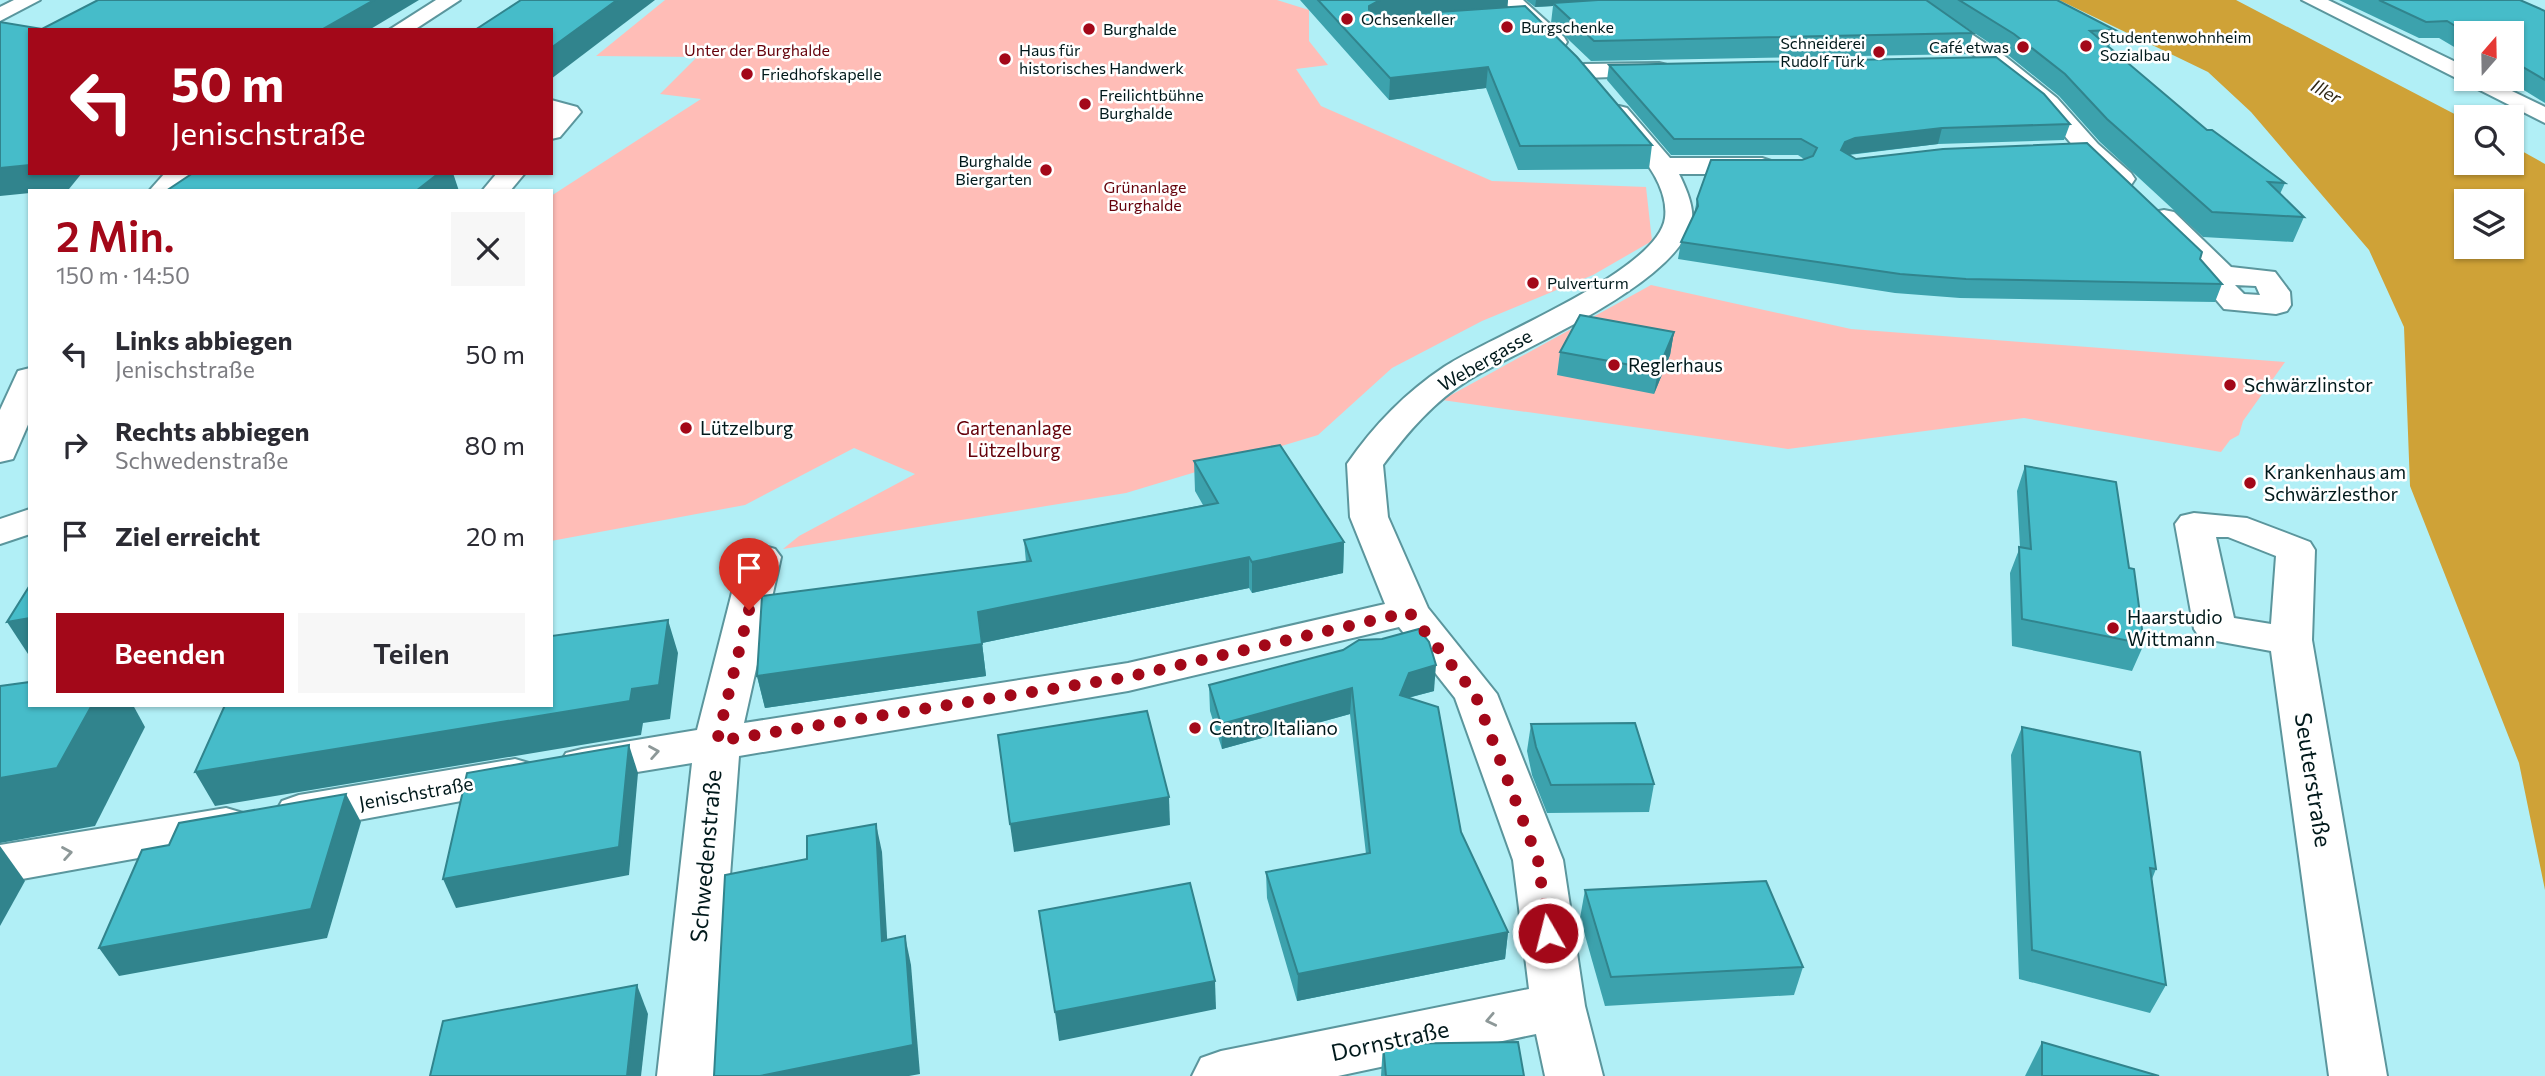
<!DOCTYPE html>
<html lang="de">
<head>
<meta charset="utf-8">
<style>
  body { margin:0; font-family:Commissioner,sans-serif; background:#f7f7f7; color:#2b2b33; height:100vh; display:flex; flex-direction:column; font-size:26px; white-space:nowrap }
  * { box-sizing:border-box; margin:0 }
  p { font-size:23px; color:#7c7c81 }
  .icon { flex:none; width:38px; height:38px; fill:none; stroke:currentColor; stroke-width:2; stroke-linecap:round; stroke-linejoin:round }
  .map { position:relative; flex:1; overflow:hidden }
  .side { position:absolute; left:28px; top:189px; width:525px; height:518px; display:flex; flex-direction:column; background:#fff; border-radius:0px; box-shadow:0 2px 5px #0004 }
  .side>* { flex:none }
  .hud { position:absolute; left:28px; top:28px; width:525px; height:147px; border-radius:0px; box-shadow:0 2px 5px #0004; background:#a30819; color:#fff; overflow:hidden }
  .needle { width:46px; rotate:20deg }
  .buttons { position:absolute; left:2454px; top:21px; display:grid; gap:14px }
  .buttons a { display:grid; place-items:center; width:70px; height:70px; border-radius:0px; background:#fff; box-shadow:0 2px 5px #0004; font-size:35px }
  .pin { position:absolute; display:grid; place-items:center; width:60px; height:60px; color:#fff; margin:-72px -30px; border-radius:50% 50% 50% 0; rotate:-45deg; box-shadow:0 0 7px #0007 }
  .pin .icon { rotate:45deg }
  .me { position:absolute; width:77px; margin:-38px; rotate:352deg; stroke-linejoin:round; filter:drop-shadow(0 0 5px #0008) }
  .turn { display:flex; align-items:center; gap:24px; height:147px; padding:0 28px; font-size:32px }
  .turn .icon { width:91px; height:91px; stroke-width:2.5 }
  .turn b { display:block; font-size:49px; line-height:60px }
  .round { display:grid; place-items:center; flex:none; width:74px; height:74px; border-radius:0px; background:#f7f7f7 }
  .summary { display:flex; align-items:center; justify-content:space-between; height:119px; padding:0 28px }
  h1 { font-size:42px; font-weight:600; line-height:52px; color:#a30819 }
  .primary-button { display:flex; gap:14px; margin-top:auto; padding:14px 28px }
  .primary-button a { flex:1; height:80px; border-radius:0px; background:#a30819; color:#fff; font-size:28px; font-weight:600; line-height:80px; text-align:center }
  .primary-button a+a { background:#f7f7f7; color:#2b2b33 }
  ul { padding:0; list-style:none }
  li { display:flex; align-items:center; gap:21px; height:91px; padding:0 28px }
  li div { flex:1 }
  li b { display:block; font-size:26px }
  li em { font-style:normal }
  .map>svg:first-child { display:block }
  .green { fill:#ffbdb7 }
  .water { fill:#cfa237; fill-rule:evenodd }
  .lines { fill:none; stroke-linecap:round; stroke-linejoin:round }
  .minor-casing { stroke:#5b969d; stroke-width:4 }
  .tertiary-casing { stroke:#5b969d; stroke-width:4 }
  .minor { fill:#fff; fill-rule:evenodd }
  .tertiary { fill:#fff; fill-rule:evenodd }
  .wall { fill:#3ca2ad }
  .shaded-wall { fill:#31848d }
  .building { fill:#46bcc9; stroke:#31848d; stroke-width:2 }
  .oneway { stroke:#8d9898 }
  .route { stroke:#a30819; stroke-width:12; stroke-dasharray:0 21.6 }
  .poi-dot { fill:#a30819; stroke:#fff; stroke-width:2.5 }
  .labels { text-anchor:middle; stroke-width:5; stroke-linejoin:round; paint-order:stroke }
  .far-poi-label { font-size:16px; fill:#01191b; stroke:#fff; text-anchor:start }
  .far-park-label { font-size:16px; fill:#65010a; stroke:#fff }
  .far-water-label { font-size:18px; font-style:italic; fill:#312917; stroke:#fff }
  .street-label { font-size:19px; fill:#01191b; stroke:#fff }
  .poi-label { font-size:19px; fill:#01191b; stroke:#fff; text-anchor:start }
  .park-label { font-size:19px; fill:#65010a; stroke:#fff }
  .near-street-label { font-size:23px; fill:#01191b; stroke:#fff }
</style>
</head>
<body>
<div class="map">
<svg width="2545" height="1076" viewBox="0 0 2545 1076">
  <rect width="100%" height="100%" fill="#b1eff6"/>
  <!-- green -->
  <g class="green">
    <path d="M665,0H1277L1309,10V41L1328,65L1296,69L1321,106L1492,181L1646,187L1652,241L1593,275L1482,321L1392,368L1318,435L1126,493L783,549L799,536L915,474L854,448L745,505L551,541V196L701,99L660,94L697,57L596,56Z"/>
    <path d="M1651,285L1851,329L2285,362L2243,421L2239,435L2230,440L2221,452L2024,418L1788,449L1442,400Z"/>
  </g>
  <!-- water -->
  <path class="water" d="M2059,0H2236L2466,120V163H2511V145L2545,164V890L2519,763L2410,486L2404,327L2369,250L2251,112L2208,72ZM2466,201H2511V247H2466Z"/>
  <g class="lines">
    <defs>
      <g id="minor">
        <path d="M14,0H40L0,21V7Z"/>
        <path d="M436,0H460L414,30H389Z"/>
        <path d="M1502,0H1523L1564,37L1567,42L1564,47H1548Z"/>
        <path d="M1897,0H1920L2006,57L2057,98L2098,144L2131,173L2135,179L2131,185H2113L2080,154L2041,108L1990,67Z"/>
        <path d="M1659,63L1667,65L1670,70L1667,75L1584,78L1573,71L1584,64Z"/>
        <path d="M551,100L577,107L581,112L560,137L551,139Z"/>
        <path d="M1619,106L1627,108L1670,158H1762L1771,161L1775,166L1771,171L1762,174H1679C1685,186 1694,206 1692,220C1680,283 1524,347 1470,379C1434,401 1408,432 1383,465L1388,517L1428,608L1497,694L1563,860L1585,1006L1603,1076H1545L1536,1034L1338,1076H1192L1201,1058L1221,1051L1529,989L1513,860L1455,698L1399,627L1128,691L739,756L715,1076H657L692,763L582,781L566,777L559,765L566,753L582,749L697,730L741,557L747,549L761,545L775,549L781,557L744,723L1128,663L1385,604L1350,517L1347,464C1374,425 1405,393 1444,367C1488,337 1658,272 1665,218C1670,178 1627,142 1607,113L1611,108Z"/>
        <path d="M165,173H193L177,191H149Z"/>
        <path d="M497,173H525L510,191H482Z"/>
        <path d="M2164,210L2174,212L2231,267L2275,272L2290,292L2291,305L2287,311L2276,314L2224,309L2195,275L2199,269L2150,218L2154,212ZM2235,285L2256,286L2260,295L2244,294Z"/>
        <path d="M30,368V420L13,459L0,462V410L18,371Z"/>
        <path d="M30,509V534L0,544V519Z"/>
        <path d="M2194,513L2247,518L2310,542L2315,550L2312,640L2387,1076H2329L2271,651L2200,638L2194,629L2175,524L2181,516ZM2216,537H2228L2276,556L2271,624L2234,618Z"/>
        <path d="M515,759L532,764L538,776L532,788L299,831L282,825L275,813L282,801L299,795Z"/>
        <path d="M226,808L243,813L250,826L243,839L0,883V845Z"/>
      </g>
      <path id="tertiary" d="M2302,0H2328L2466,67V79H2487L2545,107V123Z"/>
    </defs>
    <!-- minor casing -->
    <use href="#minor" class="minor-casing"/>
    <!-- tertiary casing -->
    <use href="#tertiary" class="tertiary-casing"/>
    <!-- minor -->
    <use href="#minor" class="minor"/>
    <!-- tertiary -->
    <use href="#tertiary" class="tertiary"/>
  </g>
  <!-- wall -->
  <g class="wall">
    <path d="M1300,0H1508L1507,7L1652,145L1649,169L1518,170L1486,88L1389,100Z"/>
    <path d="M1526,0H2057L2115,30L2109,47L2207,130L2285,183L2280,194L2304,217L2293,242L2203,237L2100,142L2059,96L2008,55L1953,19L1973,33L1967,54L1591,61L1551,23L1553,6L1535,7Z"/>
    <path d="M2339,0H2520L2545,11V103L2506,79H2511V33H2466V54L2439,38H2419Z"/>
    <path d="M1609,65L2070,124L2064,140L1938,144L1849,155L1856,159L2200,259L2222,284L2215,302L1960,298L1895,293L1678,259L1681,242L1694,215L1697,199L1804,159L1798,155H1671L1607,80Z"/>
    <path d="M1674,332L1670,355L1654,394L1557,375L1560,352Z"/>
    <path d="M1194,461L1344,542L1343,573L1252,593L1249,588L982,643L986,676L765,708L757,676L1026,562L1024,540L1203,505L1195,491Z"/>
    <path d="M2025,466L2129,568L2144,644L2132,671L2012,646L2010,573L2020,547L2017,491Z"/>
    <path d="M1209,685L1434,691L1408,698L1461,832L1508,932L1505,959L1297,1001L1267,898L1266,872L1366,854L1350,714L1222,749L1210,711Z"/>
    <path d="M1531,724L1654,784L1649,812L1547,813L1532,775L1527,751Z"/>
    <path d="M2022,727L2156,869L2152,879L2166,985L2150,1013L2019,979L2011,755Z"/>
    <path d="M1585,890L1803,967L1794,995L1605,1006L1580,918Z"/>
    <path d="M2042,1042L2159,1076H2025Z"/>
    <path d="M1383,1044L1524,1076H1381Z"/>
  </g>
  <!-- shaded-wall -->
  <g class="shaded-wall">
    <path d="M374,0H419L369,30H321Z"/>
    <path d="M617,0H655L551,79V48Z"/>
    <path d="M1380,0H1508L1507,10L1369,26V6Z"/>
    <path d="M1536,0H1630L1553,3V6L1535,7Z"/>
    <path d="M1488,67L1486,88L1389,100L1390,78Z"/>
    <path d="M1942,128L1938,144L1852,154L1841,158V150L1845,142L1855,138Z"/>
    <path d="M30,165V173H82L69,189L52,191H30V193L0,196V168Z"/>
    <path d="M439,173H453L459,191H416Z"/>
    <path d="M1674,332L1670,355L1654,394L1658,370Z"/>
    <path d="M1344,542L1343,573L1252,593V562Z"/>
    <path d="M1249,557V588L982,643L986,676L765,708L757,676L978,612Z"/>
    <path d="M30,618V654H28L7,622Z"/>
    <path d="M668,620L678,653L670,719L643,723L641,735L215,806L195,772L632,689Z"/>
    <path d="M1436,665L1434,691L1407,698L1400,695L1409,673Z"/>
    <path d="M1352,688L1350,714L1222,749L1221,724Z"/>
    <path d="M92,705H133L145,727L95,826L0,843V778Z"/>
    <path d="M629,745L638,773L629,875L456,908L443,879Z"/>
    <path d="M346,794L361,822L327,938L119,976L99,948Z"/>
    <path d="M1169,797L1170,825L1014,852L1010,824Z"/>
    <path d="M876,824L882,852L889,969L882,941Z"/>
    <path d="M0,846L25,881L0,926Z"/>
    <path d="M1508,932L1505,959L1297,1001L1298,974Z"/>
    <path d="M905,936L911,965L920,1074L909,1076H760Z"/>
    <path d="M1215,981L1216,1009L1059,1041L1055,1012Z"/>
    <path d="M637,985L648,1014L641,1076H627Z"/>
  </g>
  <!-- building -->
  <g class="building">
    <path d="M98,0H374L321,30H30V165L0,168V22L42,29Z"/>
    <path d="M521,0H617L551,48V30H475Z"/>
    <path d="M1318,0H1380L1369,6V10L1381,16L1525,6L1577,57L1652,145L1520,146L1488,67L1390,78Z"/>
    <path d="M1598,0H1926L1973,33L1594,41L1553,3Z"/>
    <path d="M1959,0H2057L2115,30L2090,31L2207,130H2212L2285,183L2268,182L2304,217L2212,212L2107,119L2065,74L2014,34Z"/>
    <path d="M2379,0H2520L2545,11V80L2511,60V33H2467L2447,21L2426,22Z"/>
    <path d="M1996,57L2044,94L2070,124L1942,128L1855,138L1845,142L1841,150L1856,159L1943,149L2087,143L2202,252L2200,259L2222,284L1966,279L1900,274L1681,242L1698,206L1697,199L1711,160H1802L1813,156L1817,148L1801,139H1674L1609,65Z"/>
    <path d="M193,173H439L416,191H166Z"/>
    <path d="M1580,315L1674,332L1658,370L1560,352Z"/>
    <path d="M1280,445L1344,542L1252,562L1249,557L978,612L982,644L757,676L762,596L1031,561L1024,540L1218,503L1194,461Z"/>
    <path d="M2025,466L2116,482L2129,568L2134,569L2144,644L2022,619L2019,547L2031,549Z"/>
    <path d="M30,585V618L7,622Z"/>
    <path d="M668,620L659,685L632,689L630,701L195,772L225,705H551V636Z"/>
    <path d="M1419,629L1429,642L1436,665L1409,673L1400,695L1438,707L1461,832L1508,932L1298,974L1266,872L1370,853L1352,688L1221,724L1209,685L1343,650L1359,640L1382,639Z"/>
    <path d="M30,682V705H92L57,768L0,778V686Z"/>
    <path d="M1147,711L1169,797L1010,824L998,735Z"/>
    <path d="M1635,723L1654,784L1551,785L1536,747L1531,724Z"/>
    <path d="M2022,727L2140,752L2156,869L2150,868L2166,985L2032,950Z"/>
    <path d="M629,745L619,847L443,879L467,773Z"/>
    <path d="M346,794L311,909L99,948L142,850L169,845L179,823Z"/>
    <path d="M876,824L882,941L905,936L913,1045L760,1076H714L725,875L807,859V836Z"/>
    <path d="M1766,881L1803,967L1611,977L1585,890Z"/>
    <path d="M1190,883L1215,981L1055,1012L1039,911Z"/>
    <path d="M637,985L627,1076H430L443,1021Z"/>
    <path d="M1518,1042L1524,1076H1386L1383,1044Z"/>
    <path d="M2042,1042L2159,1076H2042Z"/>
  </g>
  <!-- one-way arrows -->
  <defs><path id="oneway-chevron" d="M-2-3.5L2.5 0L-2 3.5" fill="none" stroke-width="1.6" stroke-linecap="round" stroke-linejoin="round" transform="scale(1.75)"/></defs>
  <g class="oneway">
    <use href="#oneway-chevron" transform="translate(654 752) rotate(-10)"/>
    <use href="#oneway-chevron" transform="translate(67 853) rotate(-10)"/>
    <use href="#oneway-chevron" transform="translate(1491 1020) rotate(168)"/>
  </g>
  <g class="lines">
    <!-- route -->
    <path class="route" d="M749,610L717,741L1128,677L1409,612L1475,694L1538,860L1548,933"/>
  </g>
  <!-- markers -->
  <g class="poi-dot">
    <circle cx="1347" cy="19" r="7"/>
    <circle cx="1507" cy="27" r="7"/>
    <circle cx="1089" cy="29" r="7"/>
    <circle cx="2086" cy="46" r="7"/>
    <circle cx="2023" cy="47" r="7"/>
    <circle cx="1879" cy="52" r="7"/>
    <circle cx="1005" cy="59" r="7"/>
    <circle cx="747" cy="74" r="7"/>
    <circle cx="1085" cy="104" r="7"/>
    <circle cx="1046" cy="170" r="7"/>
    <circle cx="1533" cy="283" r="7"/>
    <circle cx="1614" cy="365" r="7"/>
    <circle cx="2230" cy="385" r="7"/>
    <circle cx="686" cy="428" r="7"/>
    <circle cx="2250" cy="483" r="7"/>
    <circle cx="2113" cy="628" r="7"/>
    <circle cx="1195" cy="728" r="7"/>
  </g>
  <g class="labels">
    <!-- far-poi labels -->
    <g class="far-poi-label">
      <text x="1361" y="25">Ochsenkeller</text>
      <text x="1521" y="33">Burgschenke</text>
      <text x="1103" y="35">Burghalde</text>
      <text x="2100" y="43">Studentenwohnheim<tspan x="2100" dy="18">Sozialbau</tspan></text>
      <text x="1865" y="49" text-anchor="end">Schneiderei<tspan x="1865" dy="18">Rudolf Türk</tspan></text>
      <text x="2009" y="53" text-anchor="end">Café etwas</text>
      <text x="1019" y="56">Haus für<tspan x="1019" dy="18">historisches Handwerk</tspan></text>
      <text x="761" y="80">Friedhofskapelle</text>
      <text x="1099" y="101">Freilichtbühne<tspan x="1099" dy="18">Burghalde</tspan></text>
      <text x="1032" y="167" text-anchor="end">Burghalde<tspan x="1032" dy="18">Biergarten</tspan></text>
      <text x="1547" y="289">Pulverturm</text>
    </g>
    <!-- far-park labels -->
    <g class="far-park-label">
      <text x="757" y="56">Unter der Burghalde</text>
      <text x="1145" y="193">Grünanlage<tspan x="1145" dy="18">Burghalde</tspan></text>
    </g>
    <!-- far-water labels -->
    <g class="far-water-label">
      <text transform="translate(2326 92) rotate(29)" y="6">Iller</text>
    </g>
    <!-- street labels -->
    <g class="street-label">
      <text transform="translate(1485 360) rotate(-30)" y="7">Webergasse</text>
      <text transform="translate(416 793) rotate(-10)" y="7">Jenischstraße</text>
    </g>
    <!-- poi labels -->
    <g class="poi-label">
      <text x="1628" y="372">Reglerhaus</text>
      <text x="2244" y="392">Schwärzlinstor</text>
      <text x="700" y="435">Lützelburg</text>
      <text x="2264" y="479">Krankenhaus am<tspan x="2264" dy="22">Schwärzlesthor</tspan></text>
      <text x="2127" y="624">Haarstudio<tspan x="2127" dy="22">Wittmann</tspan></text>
      <text x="1209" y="735">Centro Italiano</text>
    </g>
    <!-- park labels -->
    <g class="park-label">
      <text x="1014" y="435">Gartenanlage<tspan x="1014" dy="22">Lützelburg</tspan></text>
    </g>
    <!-- near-street labels -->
    <g class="near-street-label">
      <text transform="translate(2313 780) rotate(81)" y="8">Seuterstraße</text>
      <text transform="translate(706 856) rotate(-85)" y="8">Schwedenstraße</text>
      <text transform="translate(1390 1041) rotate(-12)" y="8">Dornstraße</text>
    </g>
  </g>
</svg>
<div class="buttons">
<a><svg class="needle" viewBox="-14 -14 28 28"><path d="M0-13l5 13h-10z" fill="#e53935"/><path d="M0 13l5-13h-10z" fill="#7c7c81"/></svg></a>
<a><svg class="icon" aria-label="search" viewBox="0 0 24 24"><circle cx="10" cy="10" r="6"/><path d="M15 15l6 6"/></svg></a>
<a><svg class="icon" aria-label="layers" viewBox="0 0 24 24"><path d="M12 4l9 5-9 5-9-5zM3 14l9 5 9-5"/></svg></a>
</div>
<div class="pin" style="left:749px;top:610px;background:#d93025"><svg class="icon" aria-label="arrive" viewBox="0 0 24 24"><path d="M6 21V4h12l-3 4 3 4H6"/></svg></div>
<svg class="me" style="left:1548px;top:933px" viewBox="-20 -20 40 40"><circle r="17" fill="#a30819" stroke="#fff" stroke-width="3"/><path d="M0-11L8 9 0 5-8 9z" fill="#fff"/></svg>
<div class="hud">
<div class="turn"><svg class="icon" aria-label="left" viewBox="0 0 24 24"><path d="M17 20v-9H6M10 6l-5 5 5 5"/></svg><div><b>50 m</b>Jenischstraße</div></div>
</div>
<section class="side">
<div class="summary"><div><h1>2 Min.</h1><p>150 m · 14:50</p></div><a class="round"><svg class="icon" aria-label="close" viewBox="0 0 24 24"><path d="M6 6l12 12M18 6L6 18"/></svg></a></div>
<ul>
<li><svg class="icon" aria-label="left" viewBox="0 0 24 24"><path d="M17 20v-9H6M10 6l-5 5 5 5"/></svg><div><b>Links abbiegen</b><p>Jenischstraße</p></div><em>50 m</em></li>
<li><svg class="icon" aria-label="right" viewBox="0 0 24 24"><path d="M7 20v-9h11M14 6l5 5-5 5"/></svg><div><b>Rechts abbiegen</b><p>Schwedenstraße</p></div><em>80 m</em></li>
<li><svg class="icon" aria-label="arrive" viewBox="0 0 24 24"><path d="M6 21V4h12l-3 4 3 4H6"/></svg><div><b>Ziel erreicht</b></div><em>20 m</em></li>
</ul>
<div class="primary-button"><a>Beenden</a><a>Teilen</a></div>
</section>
</div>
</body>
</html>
